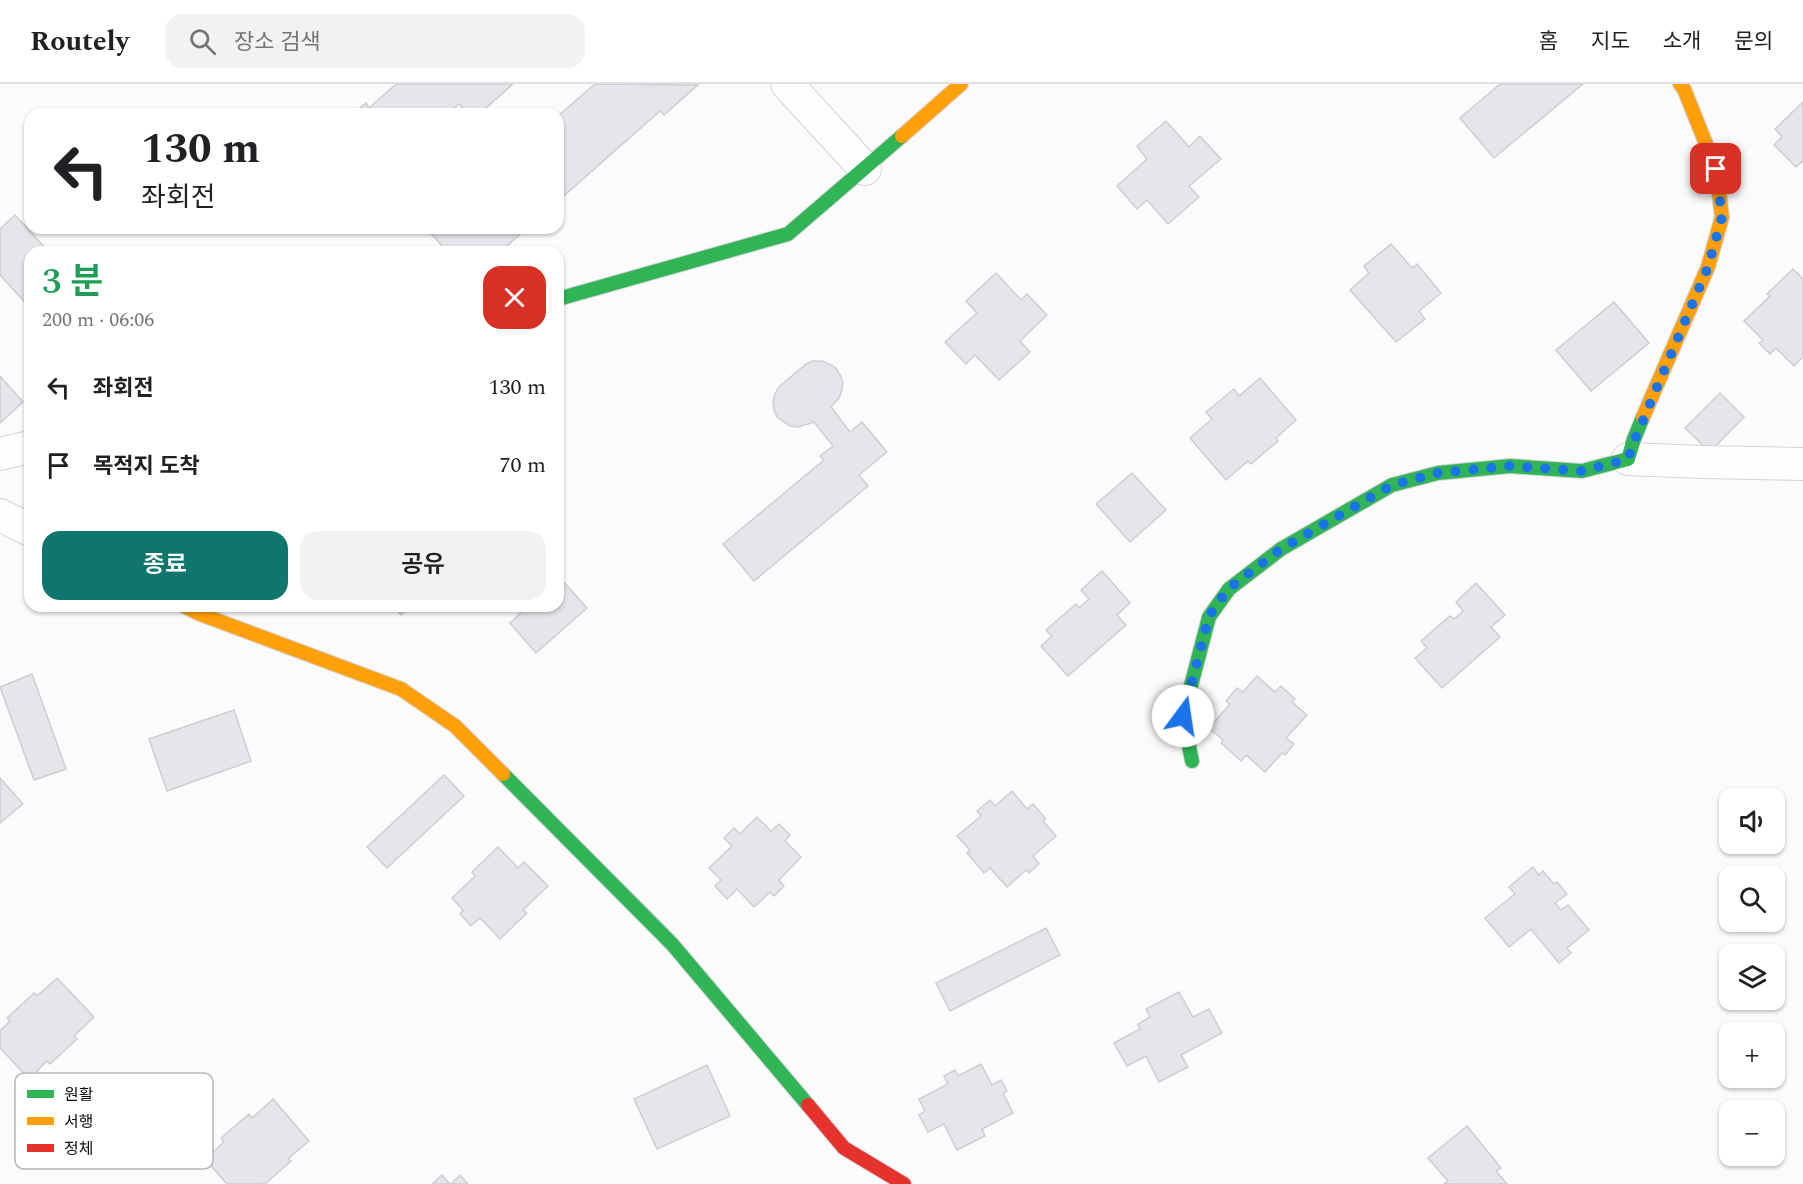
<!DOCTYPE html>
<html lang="ko">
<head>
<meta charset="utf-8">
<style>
  body { margin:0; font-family:Spectral,"Noto Sans KR",serif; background:#f2f2f2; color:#202124; height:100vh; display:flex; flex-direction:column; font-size:22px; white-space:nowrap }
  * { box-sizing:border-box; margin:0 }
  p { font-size:20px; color:#757577 }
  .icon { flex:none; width:33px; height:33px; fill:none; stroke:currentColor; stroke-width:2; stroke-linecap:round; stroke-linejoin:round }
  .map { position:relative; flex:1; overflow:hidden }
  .panel { position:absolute; left:24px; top:162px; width:540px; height:366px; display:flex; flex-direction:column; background:#fff; border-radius:18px; box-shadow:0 2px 4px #0004 }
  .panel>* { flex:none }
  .guide { position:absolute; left:24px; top:24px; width:540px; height:126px; border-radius:18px; box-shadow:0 2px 4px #0004; background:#fff; color:#202124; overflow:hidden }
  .tools { position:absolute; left:1719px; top:704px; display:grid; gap:12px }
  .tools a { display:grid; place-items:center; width:66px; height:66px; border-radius:12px; background:#fff; box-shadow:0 2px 4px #0004; font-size:30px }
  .pin { position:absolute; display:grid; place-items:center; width:51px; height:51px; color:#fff; margin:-26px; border-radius:12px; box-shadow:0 3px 9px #0006 }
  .me { position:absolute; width:66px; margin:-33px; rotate:14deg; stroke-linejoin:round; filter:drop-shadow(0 0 4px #0008) }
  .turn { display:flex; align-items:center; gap:21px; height:126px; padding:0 18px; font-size:27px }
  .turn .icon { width:78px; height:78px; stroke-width:2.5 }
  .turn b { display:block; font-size:42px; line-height:51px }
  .round { display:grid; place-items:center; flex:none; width:63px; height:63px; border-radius:18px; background:#f2f2f2 }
  .head { display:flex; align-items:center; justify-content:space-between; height:102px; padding:0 18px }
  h1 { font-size:36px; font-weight:600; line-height:45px; color:#1e9e55 }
  .primary-button { display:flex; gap:12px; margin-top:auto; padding:12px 18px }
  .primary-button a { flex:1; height:69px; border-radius:18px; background:#0f766e; color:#fff; font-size:24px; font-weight:600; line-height:69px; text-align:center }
  .primary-button a+a { background:#f2f2f2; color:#202124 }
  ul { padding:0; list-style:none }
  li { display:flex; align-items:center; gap:18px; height:78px; padding:0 18px }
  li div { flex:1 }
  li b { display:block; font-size:22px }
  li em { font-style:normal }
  header { display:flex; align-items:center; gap:36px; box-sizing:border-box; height:84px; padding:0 30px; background:#fff; border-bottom:2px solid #e0e0e0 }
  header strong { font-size:28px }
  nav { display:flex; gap:33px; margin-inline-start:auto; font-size:21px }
  .search { width:420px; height:54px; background:#f2f2f2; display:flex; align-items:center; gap:15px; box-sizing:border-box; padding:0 21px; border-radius:18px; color:#757577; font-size:22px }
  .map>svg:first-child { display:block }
  .building { fill:#e6e5eb; stroke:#cecdd2; stroke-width:1.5 }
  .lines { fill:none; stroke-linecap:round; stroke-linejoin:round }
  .street-casing { stroke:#d4d3d8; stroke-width:34 }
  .fast-casing { stroke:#d4d3d8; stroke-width:16 }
  .slow-casing { stroke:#d4d3d8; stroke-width:16 }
  .jam-casing { stroke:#d4d3d8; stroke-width:16 }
  .street { stroke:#fefefe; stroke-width:32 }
  .fast { stroke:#30b455; stroke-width:14 }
  .slow { stroke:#ff9f0a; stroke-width:14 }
  .jam { stroke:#e5322d; stroke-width:14 }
  .route { stroke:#1a73e8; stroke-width:10; stroke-dasharray:0 18 }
  .key { fill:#fff; stroke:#b7b6b9; stroke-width:1.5 }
  .key-label { font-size:16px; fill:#0e0d16 }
</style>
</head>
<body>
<header>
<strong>Routely</strong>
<div class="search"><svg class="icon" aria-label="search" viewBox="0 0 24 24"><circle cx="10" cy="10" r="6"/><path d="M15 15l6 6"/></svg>장소 검색</div>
<nav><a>홈</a><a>지도</a><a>소개</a><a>문의</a></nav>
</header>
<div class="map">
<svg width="1803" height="1100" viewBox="0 0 1803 1100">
  <rect width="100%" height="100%" fill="#fbfbfb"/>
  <!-- building -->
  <g class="building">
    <path d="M396,0H513L479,30H468L459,20L447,30H353L366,19L369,24Z"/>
    <path d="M595,0L698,1L664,31L660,27L558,117V32Z"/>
    <path d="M1500,0H1583L1494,74L1460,34Z"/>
    <path d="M1803,18V77L1796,83L1774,61L1782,53L1775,45Z"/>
    <path d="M1166,37L1189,63L1200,52L1221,75L1189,102L1199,113L1168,140L1147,116L1137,125L1117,102L1147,75L1137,62Z"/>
    <path d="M15,131L49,168H30V224L0,191V145Z"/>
    <path d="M426,144H527L500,168H440L444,164Z"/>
    <path d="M1391,160L1412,184L1417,180L1441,209L1419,227L1425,235L1396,258L1350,206L1369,189L1364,182Z"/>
    <path d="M1793,185L1803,195V273L1794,282L1776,264L1770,270L1759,259L1763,256L1744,237L1770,212L1767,210Z"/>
    <path d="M996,189L1021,216L1027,210L1047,231L1020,257L1030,268L999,296L975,271L966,280L945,258L977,229L966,217Z"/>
    <path d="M1614,218L1649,259L1591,307L1556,266Z"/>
    <path d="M813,277H822L829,280L836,284L840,291L843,298L842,306L839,314L831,323L850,348L862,338L887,368L859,391L868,402L754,497L723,460L824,376L820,372L833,362L814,338L798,343L790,342L777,333L774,326L773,317L775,310L779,303L806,280Z"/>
    <path d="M0,292L23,318L0,339Z"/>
    <path d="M1260,294L1296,336L1276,354L1278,357L1251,380L1248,377L1226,396L1190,354L1212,335L1206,328L1234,305L1239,312Z"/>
    <path d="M1720,309L1744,333L1710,368L1685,344Z"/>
    <path d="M1132,389L1166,426L1130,458L1096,420Z"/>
    <path d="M1102,487L1130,519L1117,531L1126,541L1068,592L1041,562L1052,552L1046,546L1076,520L1079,524L1089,515L1081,506Z"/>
    <path d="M560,494L587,524L536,569L510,539L528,522H558V496Z"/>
    <path d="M1476,499L1505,531L1491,543L1500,553L1442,604L1415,574L1427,564L1421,557L1450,532L1454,535L1463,527L1456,518Z"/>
    <path d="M394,522H412L401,531Z"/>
    <path d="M32,590L66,685L34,696L0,603Z"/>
    <path d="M1257,592L1275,608L1281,602L1295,615L1292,618L1307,631L1286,654L1294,660L1285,671L1282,669L1265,688L1246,671L1241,677L1221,659L1223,656L1209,644L1230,620L1226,617L1237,604L1243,608Z"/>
    <path d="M234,626L251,677L167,707L149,655Z"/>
    <path d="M444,691L464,712L387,784L367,763Z"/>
    <path d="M0,694L23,720L0,739Z"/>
    <path d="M1012,707L1027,725L1033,720L1046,735L1043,737L1056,752L1033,772L1039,780L1029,789L1026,786L1007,803L990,784L984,789L967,769L970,766L957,752L981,732L977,727L990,716L995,722Z"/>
    <path d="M757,733L771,747L779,740L790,751L785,757L801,773L779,796L784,802L774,812L770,808L754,823L737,805L727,815L715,802L721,796L709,784L732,762L724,754L734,744L740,750Z"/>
    <path d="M498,763L518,784L524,778L548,802L523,826L527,829L500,855L480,834L471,842L460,830L463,826L452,814L475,792L472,788Z"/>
    <path d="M1533,783L1539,791L1543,787L1554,800L1557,798L1567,810L1555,819L1561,826L1568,821L1589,846L1567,864L1571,869L1559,879L1531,845L1509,863L1485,834L1515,810L1509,803Z"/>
    <path d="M1046,844L1060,871L950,927L936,899Z"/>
    <path d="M57,894L94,933L74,952L77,955L50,980L47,977L29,995L0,964V947L10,937L7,934L34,909L37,912Z"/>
    <path d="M1179,908L1193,933L1209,925L1222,949L1181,971L1188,983L1159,998L1146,972L1127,982L1114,959L1140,945L1138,940L1150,933L1146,925Z"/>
    <path d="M981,980L992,1001L1001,996L1007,1007L1003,1009L1013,1029L982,1045L985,1052L957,1066L944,1040L928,1048L919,1031L925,1027L919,1015L948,1000L944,992L955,986L958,992Z"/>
    <path d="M707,981L730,1032L657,1065L634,1015Z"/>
    <path d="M273,1015L309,1057L288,1075L291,1077L265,1100L260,1099L259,1100H227L205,1075L224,1058L221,1054L249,1030L252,1034Z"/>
    <path d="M1467,1042L1501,1084L1496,1087L1507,1100H1444L1448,1097L1428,1074Z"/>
    <path d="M442,1091L450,1100H432Z"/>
    <path d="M460,1091L468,1100H451Z"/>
  </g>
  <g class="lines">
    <defs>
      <g id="street">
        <path d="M787,0L865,85"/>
        <path d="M0,370L30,363"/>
        <path d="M1628,375L1703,378L1803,380"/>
        <path d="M0,431L30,446"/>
      </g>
      <g id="fast">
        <path d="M558,215L788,150L902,52"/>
        <path d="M1192,677L1183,632L1209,533L1229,505L1281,465L1392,401L1438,389L1510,382L1582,387L1628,375L1634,355L1643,333"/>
        <path d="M503,690L672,860L808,1021"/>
      </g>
      <g id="slow">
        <path d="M902,52L961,0"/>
        <path d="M1643,333L1708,183L1722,133L1716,85L1684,5L1680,0"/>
        <path d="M184,522L200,530L401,605L455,642L503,690"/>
      </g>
      <path id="jam" d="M808,1021L844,1064L904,1100"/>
    </defs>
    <!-- street casing -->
    <use href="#street" class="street-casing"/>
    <!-- fast casing -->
    <use href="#fast" class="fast-casing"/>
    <!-- slow casing -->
    <use href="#slow" class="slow-casing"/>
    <!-- jam casing -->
    <use href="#jam" class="jam-casing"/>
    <!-- street -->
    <use href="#street" class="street"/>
    <!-- fast -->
    <use href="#fast" class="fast"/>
    <!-- slow -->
    <use href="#slow" class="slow"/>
    <!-- jam -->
    <use href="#jam" class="jam"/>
  </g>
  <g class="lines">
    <!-- route -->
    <path class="route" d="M1183,632L1209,532L1228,505L1281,465L1392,401L1438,389L1510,382L1582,387L1628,375L1635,355L1708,183L1722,133L1716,85"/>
  </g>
  <!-- legend -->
  <rect x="15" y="989" width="198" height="96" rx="9" class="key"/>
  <rect x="27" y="1006" width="27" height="8" fill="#30b455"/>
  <rect x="27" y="1033" width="27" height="8" fill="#ff9f0a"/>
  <rect x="27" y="1060" width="27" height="8" fill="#e5322d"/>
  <g class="key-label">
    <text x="64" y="1016">원활</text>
    <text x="64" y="1043">서행</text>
    <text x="64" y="1070">정체</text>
  </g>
</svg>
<div class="tools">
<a><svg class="icon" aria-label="sound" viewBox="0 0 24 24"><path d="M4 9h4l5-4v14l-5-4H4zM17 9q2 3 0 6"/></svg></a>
<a><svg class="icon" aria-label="search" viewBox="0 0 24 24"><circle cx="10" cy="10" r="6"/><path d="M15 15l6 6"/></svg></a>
<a><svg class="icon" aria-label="layers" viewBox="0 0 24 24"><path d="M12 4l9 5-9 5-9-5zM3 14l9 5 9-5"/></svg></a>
<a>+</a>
<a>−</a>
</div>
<div class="pin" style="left:1716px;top:85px;background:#d93025"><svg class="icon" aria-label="arrive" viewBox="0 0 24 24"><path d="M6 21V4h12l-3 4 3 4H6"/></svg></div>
<svg class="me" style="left:1183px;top:632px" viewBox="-20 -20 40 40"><circle r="19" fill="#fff"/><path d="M0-13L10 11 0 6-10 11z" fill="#1a73e8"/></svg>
<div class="guide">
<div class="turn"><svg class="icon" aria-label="left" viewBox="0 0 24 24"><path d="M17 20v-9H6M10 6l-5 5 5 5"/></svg><div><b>130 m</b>좌회전</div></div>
</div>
<section class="panel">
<div class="head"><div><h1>3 분</h1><p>200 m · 06:06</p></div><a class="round" style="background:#d93025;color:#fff"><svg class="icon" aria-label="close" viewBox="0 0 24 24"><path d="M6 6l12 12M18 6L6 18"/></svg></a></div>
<ul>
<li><svg class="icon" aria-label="left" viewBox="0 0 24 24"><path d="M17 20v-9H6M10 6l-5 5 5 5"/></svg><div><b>좌회전</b></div><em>130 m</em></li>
<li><svg class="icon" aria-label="arrive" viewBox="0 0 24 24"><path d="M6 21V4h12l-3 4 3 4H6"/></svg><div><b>목적지 도착</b></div><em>70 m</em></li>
</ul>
<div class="primary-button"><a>종료</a><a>공유</a></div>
</section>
</div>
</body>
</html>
